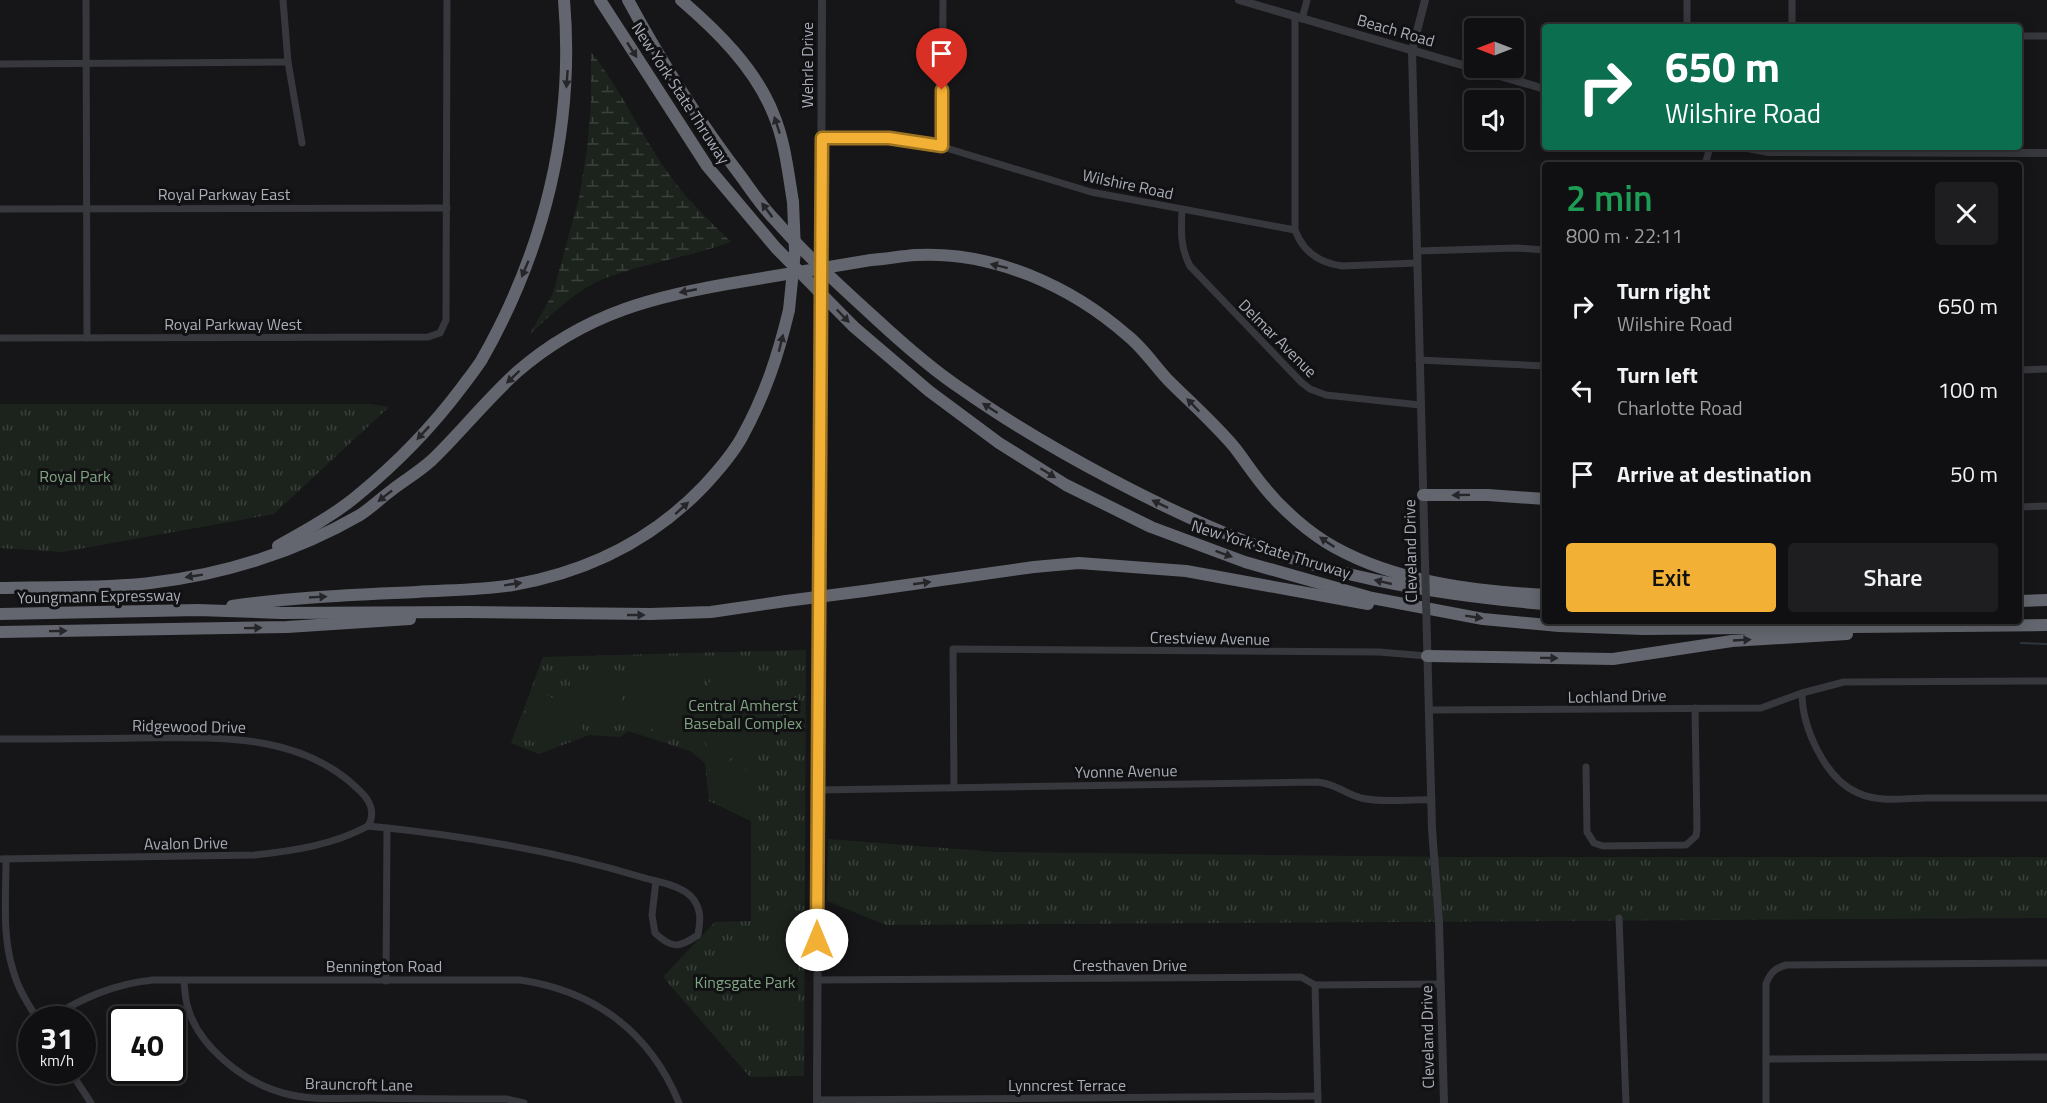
<!DOCTYPE html>
<html lang="en">
<head>
<meta charset="utf-8">
<style>
  body { margin:0; font-family:"Titillium Web",sans-serif; background:#1e1e20; color:#f1f3f6; height:100vh; display:flex; flex-direction:column; font-size:22px; white-space:nowrap }
  * { box-sizing:border-box; margin:0 }
  p { font-size:20px; color:#9c9d9f }
  .icon { flex:none; width:33px; height:33px; fill:none; stroke:currentColor; stroke-width:2; stroke-linecap:round; stroke-linejoin:round }
  .map { position:relative; flex:1; overflow:hidden }
  .drawer { position:absolute; left:1542px; top:162px; width:480px; height:462px; display:flex; flex-direction:column; background:#101012; border-radius:6px; box-shadow:0 3px 15px #0003,0 0 0 2px #303032 }
  .drawer>* { flex:none }
  .top-card { position:absolute; left:1542px; top:24px; width:480px; height:126px; border-radius:6px; box-shadow:0 3px 15px #0003,0 0 0 2px #303032; background:#0b6e4f; color:#fff; overflow:hidden }
  .needle { width:39px; rotate:270deg }
  .buttons { position:absolute; left:1464px; top:18px; display:grid; gap:12px }
  .buttons a { display:grid; place-items:center; width:60px; height:60px; border-radius:6px; background:#101012; box-shadow:0 3px 15px #0003,0 0 0 2px #303032; font-size:30px }
  .speed { position:absolute; left:18px; top:1006px; display:flex; gap:12px; font-size:30px; font-weight:700; text-align:center }
  .speed>* { display:grid; place-content:center; width:78px; height:78px; border-radius:50%; background:#101012; box-shadow:0 3px 15px #0003,0 0 0 2px #303032; line-height:1 }
  .speed small { font-size:15px; font-weight:400 }
  .speed .limit { border:3px solid #111; border-radius:9px; background:#fff; color:#111 }
  .pin { position:absolute; display:grid; place-items:center; width:51px; height:51px; color:#fff; margin:-62px -26px; border-radius:50% 50% 50% 0; rotate:-45deg; box-shadow:0 0 6px #0007 }
  .pin .icon { rotate:45deg }
  .me { position:absolute; width:66px; margin:-33px; rotate:0deg; stroke-linejoin:round; filter:drop-shadow(0 0 4px #0008) }
  .turn { display:flex; align-items:center; gap:21px; height:126px; padding:0 24px; font-size:27px }
  .turn .icon { width:78px; height:78px; stroke-width:2.5 }
  .turn b { display:block; font-size:42px; line-height:51px }
  .round { display:grid; place-items:center; flex:none; width:63px; height:63px; border-radius:6px; background:#1e1e20 }
  .summary { display:flex; align-items:center; justify-content:space-between; height:102px; padding:0 24px }
  h1 { font-size:36px; font-weight:600; line-height:45px; color:#1e9e55 }
  .cta { display:flex; gap:12px; margin-top:auto; padding:12px 24px }
  .cta a { flex:1; height:69px; border-radius:6px; background:#f2b134; color:#111; font-size:24px; font-weight:600; line-height:69px; text-align:center }
  .cta a+a { background:#1e1e20; color:#f1f3f6 }
  ul { padding:0; list-style:none }
  li { display:flex; align-items:center; gap:18px; height:84px; padding:0 24px }
  li div { flex:1 }
  li b { display:block; font-size:22px }
  li em { font-style:normal }
  .map>svg:first-child { display:block }
  .grass { fill:url(#grass-tufts) }
  .wetland { fill:url(#wetland-marsh) }
  .garden { fill:#1c231d }
  .lines { fill:none; stroke-linecap:round; stroke-linejoin:round }
  .stream { stroke:#2c353c; stroke-width:2 }
  .minor { stroke:#37383d; stroke-width:7 }
  .tertiary { stroke:#37383d; stroke-width:8 }
  .motorway { stroke:#63666e; stroke-width:12 }
  .tertiary-bridge { stroke:#37383d; stroke-width:8 }
  .motorway-bridge { stroke:#63666e; stroke-width:12 }
  .oneway { fill:#26262a }
  .route-casing { stroke:#9d7322; stroke-width:15 }
  .route { stroke:#f2b134; stroke-width:10 }
  .labels { text-anchor:middle; stroke-width:6; stroke-linejoin:round; paint-order:stroke }
  .street-label { font-size:16px; fill:#a8adb8; stroke:#111113 }
  .park-label { font-size:16px; fill:#7fa381; stroke:#111113 }
</style>
</head>
<body>
<div class="map">
<svg width="2047" height="1103" viewBox="0 0 2047 1103">
  <defs>
    <pattern id="grass-tufts" width="24" height="20" patternUnits="userSpaceOnUse" patternTransform="scale(1.5)"><rect width="24" height="20" fill="#1c231d"/><path d="M3 7l-1-3M5 7V3M7 7l1-3M15 17l-1-3M17 17v-4M19 17l1-3" fill="none" stroke="#3a403c"/></pattern>
    <pattern id="wetland-marsh" width="20" height="14" patternUnits="userSpaceOnUse" patternTransform="scale(1.5)"><rect width="20" height="14" fill="#1c231d"/><path d="M1 5h8M5 5V1M11 12h8M15 12V8" fill="none" stroke="#3a403c"/></pattern>
  </defs>
  <rect width="100%" height="100%" fill="#161618"/>
  <!-- grass -->
  <g class="grass">
    <path d="M0,404H371L389,407L274,514L62,552L0,548Z"/>
    <path d="M806,650L804,1076L750,1077L663,977L715,922L751,921V821L709,801L705,763L690,751L628,731L621,737L589,735L539,754L511,743L543,657Z"/>
    <path d="M828,839L995,852L1449,857H2047V918L886,925L827,901Z"/>
  </g>
  <!-- wetland -->
  <path class="wetland" d="M591,52C623,92 643,140 674,181C690,203 711,222 731,242C689,257 645,263 603,279C575,291 553,313 530,334L553,293L579,198L587,150L591,104Z"/>
  <!-- garden -->
  <g class="garden">
    <path d="M724,657L785,706L752,743L722,765C681,718 697,705 724,657Z"/>
    <path d="M626,660L704,664L686,741C667,736 639,728 629,708C624,699 626,672 626,660Z"/>
    <path d="M568,670H617L622,674L623,725L597,723L574,711Z"/>
    <path d="M545,694L567,706L585,732C555,747 548,751 518,735C522,720 528,699 545,694Z"/>
    <path d="M707,770H753L756,772L755,806C724,813 708,802 707,770Z"/>
    <path d="M773,907H790L791,937H774Z"/>
    <path d="M797,945L798,1023L768,1020L742,1002L721,981L717,948Z"/>
  </g>
  <g class="lines">
    <!-- stream -->
    <path class="stream" d="M2021,643L2047,644"/>
    <!-- minor -->
    <g class="minor">
      <path d="M86,0L87,338"/>
      <path d="M283,0L288,62L302,143"/>
      <path d="M1687,0V27"/>
      <path d="M1295,16V230"/>
      <path d="M1302,19L1307,0"/>
      <path d="M1792,27V0"/>
      <path d="M2019,36H2047"/>
      <path d="M0,64L288,62"/>
      <path d="M822,138H889L933,144L1091,192L1295,230C1303,252 1320,263 1342,266L1417,263"/>
      <path d="M942,146L943,0"/>
      <path d="M1705,165L1710,147"/>
      <path d="M0,209L447,208"/>
      <path d="M1182,210C1181,231 1180,247 1190,266L1301,382L1310,389L1326,395L1420,405"/>
      <path d="M1417,251L1517,248L1545,250"/>
      <path d="M0,338L428,337L440,333L446,320L447,0"/>
      <path d="M1419,360L1545,366"/>
      <path d="M2019,370L2047,369"/>
      <path d="M2019,507L2047,506"/>
      <path d="M2047,681L1844,682L1802,693C1802,727 1825,779 1858,793C1880,803 1904,798 1927,798C1967,798 2007,798 2047,798"/>
      <path d="M1429,710L1761,708L1802,693"/>
      <path d="M0,739C46,739 92,739 138,738C215,738 299,731 359,790C370,800 376,813 368,826"/>
      <path d="M1586,767L1587,832L1594,843L1603,846L1686,845L1696,836L1697,829L1695,708"/>
      <path d="M954,787L953,649L1379,652L1427,656"/>
      <path d="M818,790L1317,782C1337,784 1343,793 1361,798C1381,803 1410,799 1432,800"/>
      <path d="M368,826C460,835 552,850 641,877C657,882 684,885 694,900C702,912 700,922 698,935C679,948 672,949 655,933L652,915L656,881"/>
      <path d="M0,859L254,855C293,851 333,845 368,826"/>
      <path d="M6,859C6,895 2,936 13,970C18,989 28,1004 38,1020"/>
      <path d="M1619,918L1626,1103"/>
      <path d="M817,980L1301,977L1315,985L1441,984"/>
      <path d="M184,981C185,990 185,999 188,1008C199,1047 245,1083 283,1093C311,1101 341,1098 369,1098C415,1099 461,1099 507,1099L524,1103"/>
      <path d="M386,981L387,828"/>
      <path d="M1315,985L1318,1103"/>
      <path d="M46,1020C81,999 112,984 153,980H520C595,991 650,1032 679,1103"/>
      <path d="M1766,1059L2047,1057"/>
      <path d="M70,1071L91,1103"/>
      <path d="M817,1100L1318,1096"/>
      <path d="M1766,1103V984C1770,973 1775,968 1786,965L2047,963"/>
    </g>
    <!-- tertiary -->
    <g class="tertiary">
      <path d="M1239,0L1545,89"/>
      <path d="M1425,0L1412,51L1425,563"/>
      <path d="M1742,147L1769,152L2047,153"/>
      <path d="M821,232L822,0"/>
      <path d="M1427,639L1432,829L1439,922L1444,1103"/>
      <path d="M817,1103L820,336"/>
    </g>
    <!-- motorway -->
    <g class="motorway">
      <path d="M600,0L707,166L776,248L854,327L929,391L999,443L1066,485L1151,527L1245,562L1372,598L1483,619L1559,626L1644,629L2047,625"/>
      <path d="M628,0C662,63 700,123 743,179C753,193 763,208 775,220C806,255 840,286 874,317C902,343 931,369 963,390C1010,423 1060,452 1111,479C1181,516 1253,549 1329,569C1400,588 1472,598 1545,604"/>
      <path d="M681,0C717,31 755,68 773,113C785,141 788,172 793,202"/>
      <path d="M871,260C886,259 901,256 916,255C994,251 1071,286 1128,336C1143,348 1155,366 1168,380C1190,402 1215,424 1235,448C1245,461 1254,475 1265,488C1283,510 1309,533 1334,547C1397,582 1474,591 1545,595"/>
      <path d="M1423,495H1488L1545,499"/>
      <path d="M278,546C305,531 334,515 358,495C397,463 432,427 462,387C468,379 475,370 481,361C544,251 575,127 564,0"/>
      <path d="M0,588C50,586 100,589 150,583C222,575 296,552 360,515C371,508 381,498 392,490C405,480 420,471 432,460C461,432 487,399 517,372C586,312 658,295 745,281"/>
      <path d="M864,591L1034,567L1079,563L1186,571L1368,604"/>
      <path d="M2019,601L2047,600"/>
      <path d="M232,606C293,597 355,595 417,592C449,590 482,590 513,585C587,572 650,542 703,487C717,472 732,455 742,437C765,395 778,356 789,310"/>
      <path d="M0,614L198,610L281,613L468,612L650,614L711,612L786,601"/>
      <path d="M0,632L287,627L410,619"/>
      <path d="M1427,656L1613,659L1732,641L1847,634"/>
    </g>
    <!-- tertiary-bridge -->
    <g class="tertiary-bridge">
      <path d="M820,336L821,232"/>
      <path d="M1425,563L1427,639"/>
    </g>
    <!-- motorway-bridge -->
    <g class="motorway-bridge">
      <path d="M745,281L871,260"/>
      <path d="M789,310L795,251L793,202"/>
      <path d="M786,601L864,591"/>
    </g>
  </g>
  <!-- one-way arrows -->
  <defs><path id="oneway-solid" d="M-6-.8H1V-3.2L6.5 0L1 3.2V.8H-6Z" transform="scale(1.5)"/></defs>
  <g class="oneway">
    <use href="#oneway-solid" transform="translate(632 50) rotate(57)"/>
    <use href="#oneway-solid" transform="translate(567 79) rotate(94)"/>
    <use href="#oneway-solid" transform="translate(777 125) rotate(-108)"/>
    <use href="#oneway-solid" transform="translate(767 210) rotate(-127)"/>
    <use href="#oneway-solid" transform="translate(999 266) rotate(-166)"/>
    <use href="#oneway-solid" transform="translate(525 269) rotate(113)"/>
    <use href="#oneway-solid" transform="translate(688 291) rotate(169)"/>
    <use href="#oneway-solid" transform="translate(843 316) rotate(46)"/>
    <use href="#oneway-solid" transform="translate(781 343) rotate(-76)"/>
    <use href="#oneway-solid" transform="translate(513 377) rotate(136)"/>
    <use href="#oneway-solid" transform="translate(1193 405) rotate(-134)"/>
    <use href="#oneway-solid" transform="translate(990 408) rotate(-147)"/>
    <use href="#oneway-solid" transform="translate(423 433) rotate(133)"/>
    <use href="#oneway-solid" transform="translate(1048 473) rotate(32)"/>
    <use href="#oneway-solid" transform="translate(1461 495) rotate(179)"/>
    <use href="#oneway-solid" transform="translate(385 496) rotate(142)"/>
    <use href="#oneway-solid" transform="translate(1160 504) rotate(-154)"/>
    <use href="#oneway-solid" transform="translate(682 508) rotate(-42)"/>
    <use href="#oneway-solid" transform="translate(1327 542) rotate(-146)"/>
    <use href="#oneway-solid" transform="translate(1224 554) rotate(20)"/>
    <use href="#oneway-solid" transform="translate(194 576) rotate(171)"/>
    <use href="#oneway-solid" transform="translate(1383 582) rotate(-167)"/>
    <use href="#oneway-solid" transform="translate(922 583) rotate(-8)"/>
    <use href="#oneway-solid" transform="translate(513 584) rotate(-9)"/>
    <use href="#oneway-solid" transform="translate(318 597) rotate(-3)"/>
    <use href="#oneway-solid" transform="translate(636 615)"/>
    <use href="#oneway-solid" transform="translate(1474 617) rotate(9)"/>
    <use href="#oneway-solid" transform="translate(253 628) rotate(-1)"/>
    <use href="#oneway-solid" transform="translate(58 631) rotate(-1)"/>
    <use href="#oneway-solid" transform="translate(1742 640) rotate(-3)"/>
    <use href="#oneway-solid" transform="translate(1549 658) rotate(1)"/>
  </g>
  <g class="lines">
    <defs>
      <path id="route" d="M817,940L822,138H889L942,146V90"/>
    </defs>
    <!-- route casing -->
    <use href="#route" class="route-casing"/>
    <!-- route -->
    <use href="#route" class="route"/>
  </g>
  <g class="labels">
    <!-- street labels -->
    <g class="street-label">
      <text transform="translate(1396 30) rotate(16)" y="6">Beach Road</text>
      <text transform="translate(807 65) rotate(-90)" y="6">Wehrle Drive</text>
      <text transform="translate(681 93) rotate(57)" y="6">New York State Thruway</text>
      <text transform="translate(1128 184) rotate(12)" y="6">Wilshire Road</text>
      <text x="224" y="200">Royal Parkway East</text>
      <text x="233" y="330">Royal Parkway West</text>
      <text transform="translate(1278 338) rotate(45)" y="6">Delmar Avenue</text>
      <text transform="translate(1271 549) rotate(17)" y="6">New York State Thruway</text>
      <text transform="translate(1410 551) rotate(-91)" y="6">Cleveland Drive</text>
      <text transform="translate(99 596) rotate(-1)" y="6">Youngmann Expressway</text>
      <text transform="translate(1210 638) rotate(1)" y="6">Crestview Avenue</text>
      <text transform="translate(1617 696) rotate(-1)" y="6">Lochland Drive</text>
      <text transform="translate(189 726) rotate(1)" y="6">Ridgewood Drive</text>
      <text transform="translate(1126 771) rotate(-1)" y="6">Yvonne Avenue</text>
      <text transform="translate(186 843) rotate(-1)" y="6">Avalon Drive</text>
      <text x="1130" y="971">Cresthaven Drive</text>
      <text x="384" y="972">Bennington Road</text>
      <text transform="translate(1427 1037) rotate(-91)" y="6">Cleveland Drive</text>
      <text transform="translate(359 1084) rotate(1)" y="6">Brauncroft Lane</text>
      <text x="1067" y="1091">Lynncrest Terrace</text>
    </g>
    <!-- park labels -->
    <g class="park-label">
      <text x="75" y="482">Royal Park</text>
      <text x="743" y="711">Central Amherst<tspan x="743" dy="18">Baseball Complex</tspan></text>
      <text x="745" y="988">Kingsgate Park</text>
    </g>
  </g>
</svg>
<div class="buttons">
<a><svg class="needle" viewBox="-14 -14 28 28"><path d="M0-13l5 13h-10z" fill="#e53935"/><path d="M0 13l5-13h-10z" fill="#9c9d9f"/></svg></a>
<a><svg class="icon" aria-label="sound" viewBox="0 0 24 24"><path d="M4 9h4l5-4v14l-5-4H4zM17 9q2 3 0 6"/></svg></a>
</div>
<div class="speed"><div>31<small>km/h</small></div><div class="limit">40</div></div>
<div class="pin" style="left:942px;top:90px;background:#d93025"><svg class="icon" aria-label="arrive" viewBox="0 0 24 24"><path d="M6 21V4h12l-3 4 3 4H6"/></svg></div>
<svg class="me" style="left:817px;top:940px" viewBox="-20 -20 40 40"><circle r="19" fill="#fff"/><path d="M0-13L10 11 0 6-10 11z" fill="#f2b134"/></svg>
<div class="top-card">
<div class="turn"><svg class="icon" aria-label="right" viewBox="0 0 24 24"><path d="M7 20v-9h11M14 6l5 5-5 5"/></svg><div><b>650 m</b>Wilshire Road</div></div>
</div>
<section class="drawer">
<div class="summary"><div><h1>2 min</h1><p>800 m · 22:11</p></div><a class="round"><svg class="icon" aria-label="close" viewBox="0 0 24 24"><path d="M6 6l12 12M18 6L6 18"/></svg></a></div>
<ul>
<li><svg class="icon" aria-label="right" viewBox="0 0 24 24"><path d="M7 20v-9h11M14 6l5 5-5 5"/></svg><div><b>Turn right</b><p>Wilshire Road</p></div><em>650 m</em></li>
<li><svg class="icon" aria-label="left" viewBox="0 0 24 24"><path d="M17 20v-9H6M10 6l-5 5 5 5"/></svg><div><b>Turn left</b><p>Charlotte Road</p></div><em>100 m</em></li>
<li><svg class="icon" aria-label="arrive" viewBox="0 0 24 24"><path d="M6 21V4h12l-3 4 3 4H6"/></svg><div><b>Arrive at destination</b></div><em>50 m</em></li>
</ul>
<div class="cta"><a>Exit</a><a>Share</a></div>
</section>
</div>
</body>
</html>
